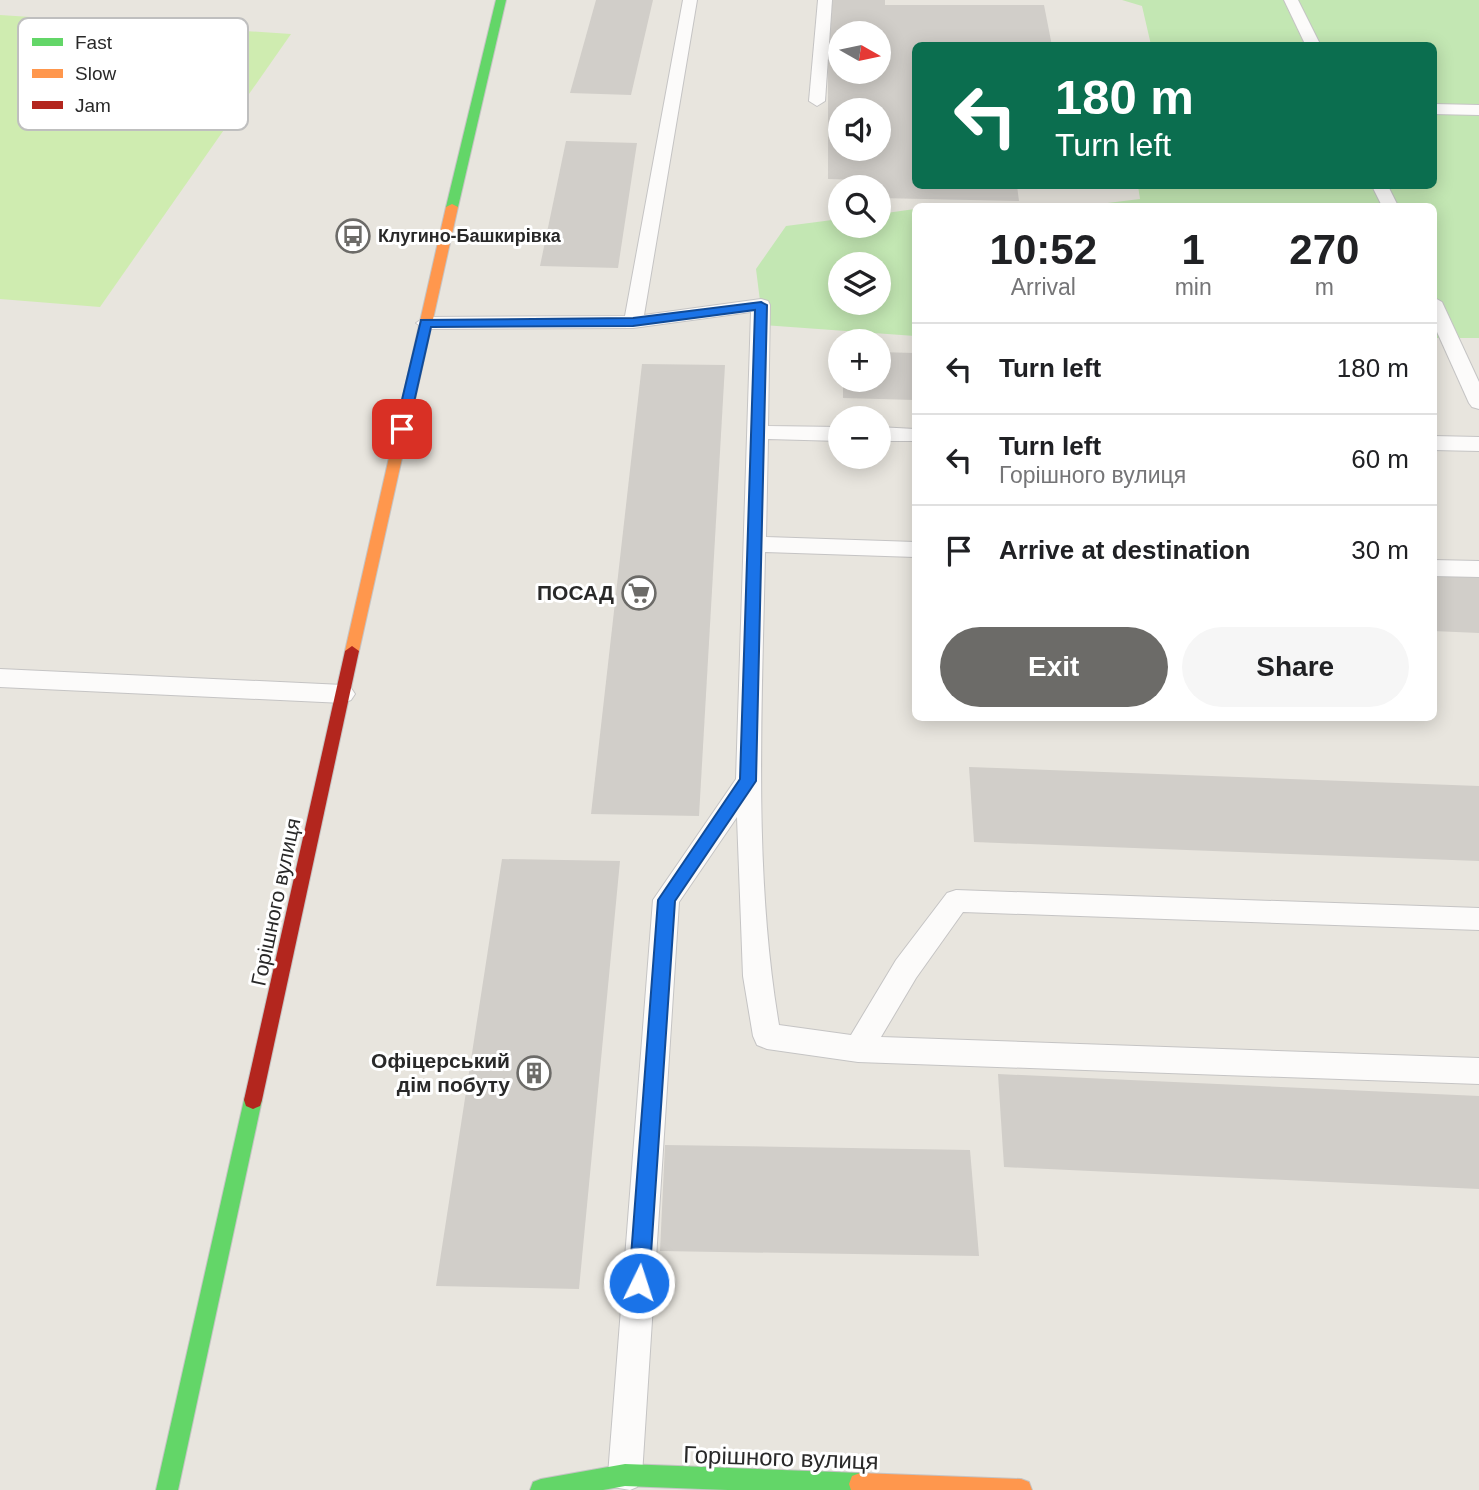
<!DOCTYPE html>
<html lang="en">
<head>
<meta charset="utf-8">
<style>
  body { margin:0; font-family:Helvetica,sans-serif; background:#f6f6f6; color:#202124; height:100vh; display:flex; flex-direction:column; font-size:26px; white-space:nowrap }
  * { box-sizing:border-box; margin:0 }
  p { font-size:23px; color:#757577 }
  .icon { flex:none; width:38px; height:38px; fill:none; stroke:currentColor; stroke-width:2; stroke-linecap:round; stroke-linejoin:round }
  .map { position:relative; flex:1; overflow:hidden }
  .side { position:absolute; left:912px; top:203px; width:525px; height:518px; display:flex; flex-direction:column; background:#fff; border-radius:10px; box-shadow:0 4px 18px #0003 }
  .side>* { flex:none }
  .banner { position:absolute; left:912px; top:42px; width:525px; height:147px; border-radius:10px; box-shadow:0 4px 18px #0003; background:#0b6e4f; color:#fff; overflow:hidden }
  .needle { width:46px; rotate:99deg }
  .buttons { position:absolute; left:828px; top:21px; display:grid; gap:14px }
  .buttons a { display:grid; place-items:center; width:63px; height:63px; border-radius:50%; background:#fff; box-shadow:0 4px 18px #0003; font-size:35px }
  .pin { position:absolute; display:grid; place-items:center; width:60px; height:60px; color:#fff; margin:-30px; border-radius:14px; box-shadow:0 4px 10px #0006 }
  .me { position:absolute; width:77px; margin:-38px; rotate:4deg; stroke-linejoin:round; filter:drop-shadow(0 0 5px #0008) }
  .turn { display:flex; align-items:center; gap:24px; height:147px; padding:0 28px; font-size:32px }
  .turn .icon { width:91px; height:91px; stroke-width:2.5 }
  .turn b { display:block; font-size:49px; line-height:60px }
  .eta { display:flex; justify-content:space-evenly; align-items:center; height:119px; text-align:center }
  .eta b { font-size:42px; font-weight:700; line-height:49px }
  .primary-button { display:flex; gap:14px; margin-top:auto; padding:14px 28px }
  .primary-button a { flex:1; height:80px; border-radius:42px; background:#6c6b68; color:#fff; font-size:28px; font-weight:700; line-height:80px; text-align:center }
  .primary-button a+a { background:#f6f6f6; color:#202124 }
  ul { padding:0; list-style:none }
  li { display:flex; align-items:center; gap:21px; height:91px; padding:0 28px; border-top:2px solid #e0e0e0 }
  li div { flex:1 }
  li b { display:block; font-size:26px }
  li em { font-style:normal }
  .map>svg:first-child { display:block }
  .green { fill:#c3e7b3; fill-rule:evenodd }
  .pitch { fill:#cfecb0 }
  .building { fill:#d1cec9; fill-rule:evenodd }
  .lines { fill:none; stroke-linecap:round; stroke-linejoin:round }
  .lane-casing { stroke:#c5c4c4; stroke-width:2 }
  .fast-casing { stroke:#c5c4c4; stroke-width:2 }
  .slow-casing { stroke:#c5c4c4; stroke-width:2 }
  .jam-casing { stroke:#c5c4c4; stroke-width:2 }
  .lane { fill:#fcfbfa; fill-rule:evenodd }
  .fast { fill:#63d668; fill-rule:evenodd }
  .slow { fill:#ff974d; fill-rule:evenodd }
  .jam { fill:#b3261e; fill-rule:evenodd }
  .route { fill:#1a73e8; stroke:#114b97; stroke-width:2 }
  .labels { text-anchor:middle; stroke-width:6; stroke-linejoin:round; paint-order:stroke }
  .far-poi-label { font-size:18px; font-weight:bold; fill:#292929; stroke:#fff; text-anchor:start }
  .poi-label { font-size:21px; font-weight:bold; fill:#292929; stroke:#fff; text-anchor:end }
  .street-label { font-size:21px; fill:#292929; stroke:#fff }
  .near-street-label { font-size:24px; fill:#292929; stroke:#fff }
  .key { fill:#fff; stroke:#bfbfbf; stroke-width:2 }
  .key-label { font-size:19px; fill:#292929 }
</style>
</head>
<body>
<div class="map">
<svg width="1479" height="1490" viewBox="0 0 1479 1490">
  <rect width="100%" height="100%" fill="#e8e5de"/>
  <!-- green -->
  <g class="green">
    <path d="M1122,0H1479V338H1433V206H1083L1140,199L1138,186H1433V46L1151,45L1142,6Z"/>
    <path d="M915,209V336L763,325L756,269L786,226L840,219V226H878L879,214ZM840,264H878V303H840Z"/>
  </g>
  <!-- pitch -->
  <path class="pitch" d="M0,15L291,34L100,307L0,299Z"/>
  <!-- building -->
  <g class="building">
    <path d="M596,0H653L631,95L570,93Z"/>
    <path d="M828,0H885V5H1044L1052,46H915V186H1017L1019,201L878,198V187H863V180L828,179ZM840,33H878V72H840ZM840,110H878V149H840Z"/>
    <path d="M566,141L637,143L618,268L540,266Z"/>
    <path d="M878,352L915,353V400L843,398V380H878Z"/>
    <path d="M642,364L725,365L699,816L591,814Z"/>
    <path d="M1433,573L1479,574V633L1433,631Z"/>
    <path d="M969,767L1479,786V861L974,842Z"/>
    <path d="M502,859L620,861L579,1289L436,1286Z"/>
    <path d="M998,1074L1479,1096V1189L1004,1167Z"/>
    <path d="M665,1145L970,1150L979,1256L660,1251Z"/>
  </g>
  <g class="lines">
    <defs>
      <g id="lane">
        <path d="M683,0H697L644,315L761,299L768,301L770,305L768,426L840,427V441L768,439L766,537L915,542V557L765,552C762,707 753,871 779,1025L851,1035L896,960L947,893L956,890L1479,908V930L963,912L916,978L881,1037L1479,1058V1084L858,1062L767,1049L757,1045L753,1036L743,976L737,817L679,902L642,1475L637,1487L630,1490L613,1487L608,1475L653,900L736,779L751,312L633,328L425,329L416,323L425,317L625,316Z"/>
        <path d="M818,0H832L825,101L817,106L809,101Z"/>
        <path d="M1284,0H1298L1321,46H1306Z"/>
        <path d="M1433,104L1479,105V115L1433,114Z"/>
        <path d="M1372,186H1388L1398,206H1382Z"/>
        <path d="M1433,297L1442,302L1479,382V409L1472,407L1469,403L1433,323Z"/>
        <path d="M878,427L915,429V441H878Z"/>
        <path d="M1433,436L1479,437V451L1433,450Z"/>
        <path d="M1433,560L1479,561V577L1433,576Z"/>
        <path d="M0,669L343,685L351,688L355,694L351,700L343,703L0,687Z"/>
      </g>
      <g id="fast">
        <path d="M496,0H506L458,207L452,210L446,207Z"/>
        <path d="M253,1091L260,1094L262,1100L178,1490H156L244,1100L246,1094Z"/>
        <path d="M625,1464L860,1473L868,1476L871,1484L869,1490H728L625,1486L603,1490H530L533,1482L541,1479Z"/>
      </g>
      <g id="slow">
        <path d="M452,204L458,207L359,651L352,656L345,651L446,207Z"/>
        <path d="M860,1473L1021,1479L1029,1482L1032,1490H851L849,1484L852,1476Z"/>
      </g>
      <path id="jam" d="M352,646L359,651L262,1100L260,1106L253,1109L246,1106L244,1100L345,651Z"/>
    </defs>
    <!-- lane casing -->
    <use href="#lane" class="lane-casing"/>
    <!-- fast casing -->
    <use href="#fast" class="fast-casing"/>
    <!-- slow casing -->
    <use href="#slow" class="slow-casing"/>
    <!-- jam casing -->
    <use href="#jam" class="jam-casing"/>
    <!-- lane -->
    <use href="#lane" class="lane"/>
    <!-- fast -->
    <use href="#fast" class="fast"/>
    <!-- slow -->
    <use href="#slow" class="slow"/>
    <!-- jam -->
    <use href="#jam" class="jam"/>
  </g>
  <!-- route -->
  <path class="route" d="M761,302L767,305L756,781L675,901L649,1283L646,1290L639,1293L632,1290L629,1283L658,900L740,779L755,310L633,326L431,327L408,429L402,433L395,429L421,320L633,318Z"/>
  <!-- icons -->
  <defs>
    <symbol id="bus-ring" viewBox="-11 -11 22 22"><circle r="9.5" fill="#fff" stroke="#6c6b68" stroke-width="1.5"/><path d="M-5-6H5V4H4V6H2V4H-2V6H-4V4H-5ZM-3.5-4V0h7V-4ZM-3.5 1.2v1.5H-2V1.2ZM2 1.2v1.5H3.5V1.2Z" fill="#6c6b68"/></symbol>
    <symbol id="supermarket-ring" viewBox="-11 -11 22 22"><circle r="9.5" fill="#fff" stroke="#6c6b68" stroke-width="1.5"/><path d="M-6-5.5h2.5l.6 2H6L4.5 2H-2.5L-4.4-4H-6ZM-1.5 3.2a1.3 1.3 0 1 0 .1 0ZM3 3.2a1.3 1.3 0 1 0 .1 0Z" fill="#6c6b68"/></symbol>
    <symbol id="building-ring" viewBox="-11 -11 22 22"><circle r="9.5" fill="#fff" stroke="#6c6b68" stroke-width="1.5"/><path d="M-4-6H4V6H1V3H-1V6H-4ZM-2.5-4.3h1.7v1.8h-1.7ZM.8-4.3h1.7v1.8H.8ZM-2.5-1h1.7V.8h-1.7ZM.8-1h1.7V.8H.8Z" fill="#6c6b68"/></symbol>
  </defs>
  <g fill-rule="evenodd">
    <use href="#bus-ring" x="334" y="217" width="38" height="38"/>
    <use href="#supermarket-ring" x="620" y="574" width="38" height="38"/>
    <use href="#building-ring" x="515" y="1054" width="38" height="38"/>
  </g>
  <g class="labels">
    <!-- far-poi labels -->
    <g class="far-poi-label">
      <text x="378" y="242">Клугино-Башкирівка</text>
    </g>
    <!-- poi labels -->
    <g class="poi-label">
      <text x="614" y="600">ПОСАД</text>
      <text x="510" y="1068">Офіцерський<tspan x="510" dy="24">дім побуту</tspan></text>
    </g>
    <!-- street labels -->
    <g class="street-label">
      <text transform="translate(276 902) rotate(-78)" y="7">Горішного вулиця</text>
    </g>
    <!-- near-street labels -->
    <g class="near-street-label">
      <text transform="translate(781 1458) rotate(2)" y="8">Горішного вулиця</text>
    </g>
  </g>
  <!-- legend -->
  <rect x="18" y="18" width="230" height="112" rx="10" class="key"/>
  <rect x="32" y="38" width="31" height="8" fill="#63d668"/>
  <rect x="32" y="69" width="31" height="9" fill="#ff974d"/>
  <rect x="32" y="101" width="31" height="8" fill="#b3261e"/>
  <g class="key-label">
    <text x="75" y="49">Fast</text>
    <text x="75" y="80">Slow</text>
    <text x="75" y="112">Jam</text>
  </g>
</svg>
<div class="buttons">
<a><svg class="needle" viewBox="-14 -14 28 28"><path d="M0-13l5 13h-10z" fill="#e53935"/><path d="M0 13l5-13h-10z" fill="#757577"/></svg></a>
<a><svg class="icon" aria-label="sound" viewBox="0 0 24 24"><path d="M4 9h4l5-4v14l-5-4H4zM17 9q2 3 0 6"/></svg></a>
<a><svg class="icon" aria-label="search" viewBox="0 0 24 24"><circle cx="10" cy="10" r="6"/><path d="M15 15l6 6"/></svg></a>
<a><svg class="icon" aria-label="layers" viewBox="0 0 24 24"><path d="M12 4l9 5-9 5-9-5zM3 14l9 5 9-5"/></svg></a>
<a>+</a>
<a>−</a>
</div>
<div class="pin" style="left:402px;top:429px;background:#d93025"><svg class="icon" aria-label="arrive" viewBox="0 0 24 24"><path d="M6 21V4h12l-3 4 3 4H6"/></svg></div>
<svg class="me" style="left:639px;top:1283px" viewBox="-20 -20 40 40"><circle r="17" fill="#1a73e8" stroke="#fff" stroke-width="3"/><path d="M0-11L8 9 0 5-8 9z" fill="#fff"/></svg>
<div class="banner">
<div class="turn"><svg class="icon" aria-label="left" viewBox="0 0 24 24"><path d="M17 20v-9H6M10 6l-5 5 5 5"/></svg><div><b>180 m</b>Turn left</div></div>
</div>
<section class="side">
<div class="eta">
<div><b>10:52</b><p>Arrival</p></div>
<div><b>1</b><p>min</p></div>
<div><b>270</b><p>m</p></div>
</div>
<ul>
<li><svg class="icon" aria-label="left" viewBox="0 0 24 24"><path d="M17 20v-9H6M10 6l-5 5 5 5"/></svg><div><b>Turn left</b></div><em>180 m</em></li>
<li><svg class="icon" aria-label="left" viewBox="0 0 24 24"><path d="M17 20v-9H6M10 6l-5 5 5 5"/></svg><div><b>Turn left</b><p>Горішного вулиця</p></div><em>60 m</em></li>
<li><svg class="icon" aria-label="arrive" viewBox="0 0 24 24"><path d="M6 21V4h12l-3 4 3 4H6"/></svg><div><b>Arrive at destination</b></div><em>30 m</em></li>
</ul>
<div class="primary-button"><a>Exit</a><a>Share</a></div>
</section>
</div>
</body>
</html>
